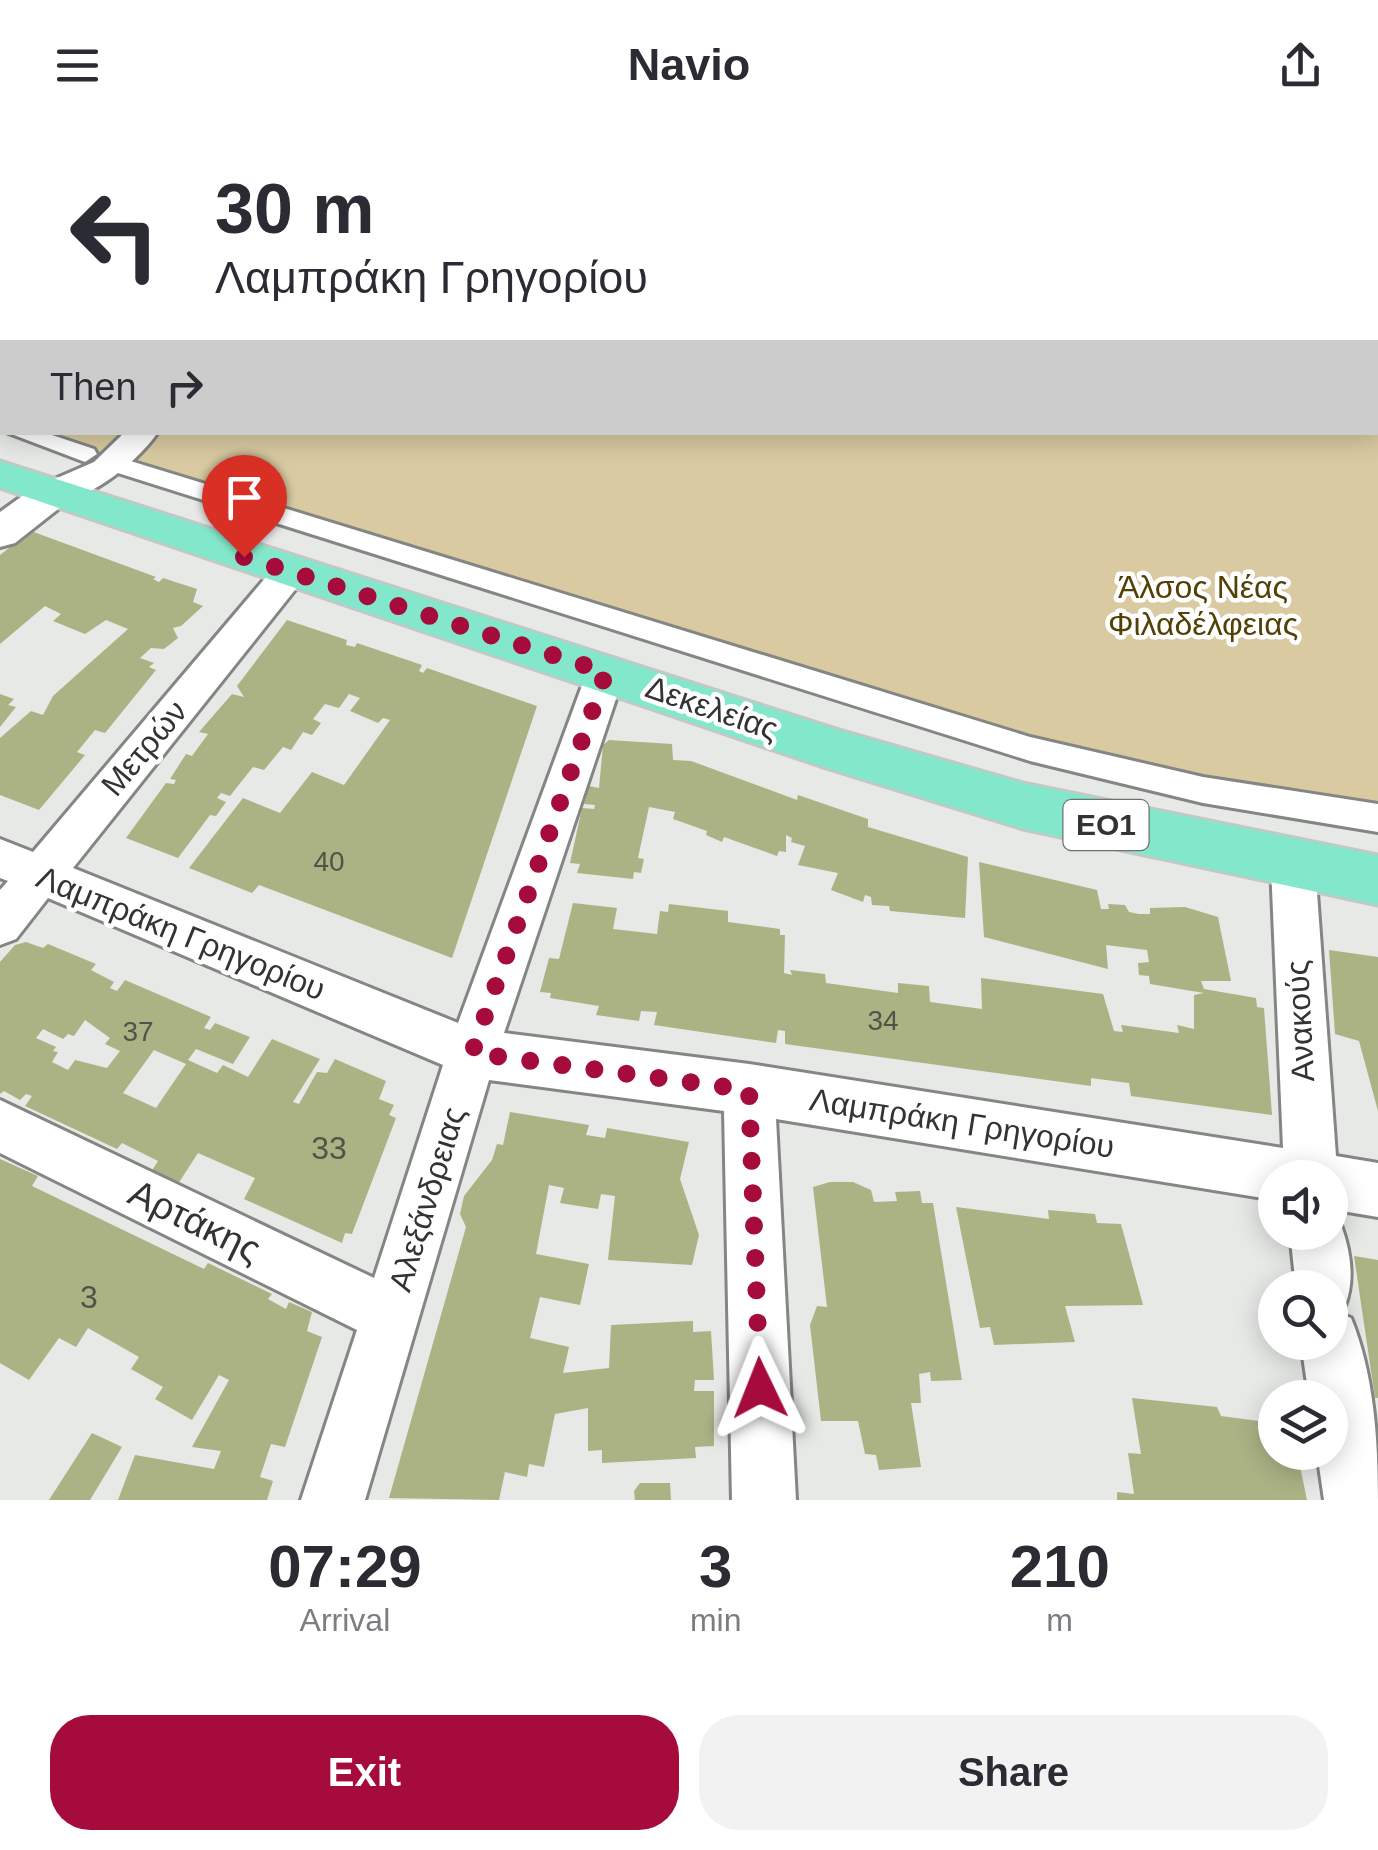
<!DOCTYPE html>
<html lang="en">
<head>
<meta charset="utf-8">
<style>
  body { margin:0; font-family:Helvetica,sans-serif; background:#f2f2f3; color:#2b2b33; height:100vh; display:flex; flex-direction:column; font-size:38px; white-space:nowrap }
  * { box-sizing:border-box; margin:0 }
  p { font-size:32px; color:#7c7c81 }
  .icon { flex:none; width:55px; height:55px; fill:none; stroke:currentColor; stroke-width:2; stroke-linecap:round; stroke-linejoin:round }
  .map { position:relative; height:1370px; overflow:hidden }
  .sheet { display:flex; flex-direction:column; background:#fff; flex:1 }
  .sheet>* { flex:none }
  .banner { position:absolute; left:0px; top:0px; width:1380px; height:305px; box-shadow:0 5px 25px #0003; background:#fff; color:#2b2b33; overflow:hidden }
  .buttons { position:absolute; left:1258px; top:1030px; display:grid; gap:20px }
  .buttons a { display:grid; place-items:center; width:90px; height:90px; border-radius:50%; background:#fff; box-shadow:0 5px 25px #0003; font-size:50px }
  .pin { position:absolute; display:grid; place-items:center; width:85px; height:85px; color:#fff; margin:-102px -42px; border-radius:50% 50% 50% 0; rotate:-45deg; box-shadow:0 0 10px #0007 }
  .pin .icon { rotate:45deg }
  .me { position:absolute; width:110px; margin:-55px; rotate:358deg; stroke-linejoin:round; filter:drop-shadow(0 0 8px #0008) }
  .turn { display:flex; align-items:center; gap:35px; height:210px; padding:0 50px; font-size:45px }
  .turn .icon { width:130px; height:130px; stroke-width:2.5 }
  .turn b { display:block; font-size:70px; line-height:85px }
  .then { display:flex; align-items:center; height:95px; padding:0 50px; background:#0003; gap:20px; font-size:38px }
  .eta { display:flex; justify-content:space-evenly; align-items:center; height:170px; text-align:center }
  .eta b { font-size:60px; font-weight:800; line-height:70px }
  .primary-button { display:flex; gap:20px; margin-top:auto; padding:20px 50px }
  .primary-button a { flex:1; height:115px; border-radius:40px; background:#a50b3b; color:#fff; font-size:40px; font-weight:800; line-height:115px; text-align:center }
  .primary-button a+a { background:#f2f2f3; color:#2b2b33 }
  header { display:flex; justify-content:space-between; align-items:center; height:130px; padding:0 50px; background:#fff; font-size:45px; font-weight:800 }
  .map>svg:first-child { display:block }
  .green { fill:#d9caa1 }
  .building { fill:#abb385; fill-rule:evenodd }
  .lines { fill:none; stroke-linecap:round; stroke-linejoin:round }
  .pedestrian-casing { stroke:#848684; stroke-width:6 }
  .minor-casing { stroke:#848684; stroke-width:6 }
  .tertiary-casing { stroke:#848684; stroke-width:6 }
  .primary-casing { stroke:#c6c6c6; stroke-width:5 }
  .pedestrian { fill:#fff; fill-rule:evenodd }
  .minor { fill:#fff; fill-rule:evenodd }
  .tertiary { fill:#fff; fill-rule:evenodd }
  .primary { fill:#83e8cb; fill-rule:evenodd }
  .route { stroke:#a50b3b; stroke-width:18; stroke-dasharray:0 32.4 }
  .labels { text-anchor:middle; stroke-width:9; stroke-linejoin:round; paint-order:stroke }
  .number-label { font-size:28px; fill:#505347 }
  .shield { fill:#fff; stroke:#707070; stroke-width:2.5 }
  .shield-label { font-size:30px; font-weight:bold; fill:#323332 }
  .park-label { font-size:32px; fill:#524004; stroke:#fff }
  .street-label { font-size:32px; fill:#323332; stroke:#fff }
  .near-number-label { font-size:32px; fill:#505347 }
  .near-street-label { font-size:38px; fill:#323332; stroke:#fff }
</style>
</head>
<body>
<header><svg class="icon" aria-label="menu" viewBox="0 0 24 24"><path d="M4 6h16M4 12h16M4 18h16"/></svg>Navio<svg class="icon" aria-label="share" viewBox="0 0 24 24"><path d="M12 15V3M7 8l5-5 5 5M5 13v7h14v-7"/></svg></header>
<div class="map">
<svg width="1378" height="1370" viewBox="0 0 1378 1370">
  <rect width="100%" height="100%" fill="#e6e9e5"/>
  <!-- green -->
  <path class="green" d="M0,0H1378V676L1140,638L868,562L39,303L1378,302V2H2V291Z"/>
  <!-- building -->
  <g class="building">
    <path d="M31,401L156,447L153,449L159,452L163,448L197,459L193,472L203,476L181,496L173,498L178,508L164,519L151,518L140,528L154,533L149,537L156,540L105,603L95,600L77,622L85,625L39,680L0,665V608L31,581L43,585L53,566L128,499L106,490L85,504L53,491L61,484L45,476L0,514V425Z"/>
    <path d="M287,490L347,510L346,515L355,517L357,513L422,535L419,541L423,543L427,538L537,576L452,828L259,755L252,763L189,738L243,668L280,683L312,642L344,655L390,590L383,588L378,593L350,581L360,568L349,564L339,578L325,574L313,589L321,593L312,605L303,602L291,620L283,617L264,640L253,637L230,666L221,663L217,668L226,672L216,686L210,685L178,728L126,708L166,653L174,654L176,650L170,649L186,624L192,626L208,604L199,602L232,564L244,567L237,556Z"/>
    <path d="M0,564L14,569L8,575L16,577L0,597Z"/>
    <path d="M609,610L672,614L673,630L691,631L797,670L798,665L868,689V697L968,727L965,788L890,781L889,776L872,775L871,767L865,765L863,772L831,760L838,743L798,735L805,716L791,712L792,708L786,705V722L779,721L777,726L724,707L722,712L706,705L707,701L673,689L675,682L649,677L638,728L644,729L641,743L634,742L633,749L577,743L580,734L570,733L582,678L594,679L595,675L584,674L589,656L599,658L603,615Z"/>
    <path d="M979,732L1097,760L1101,779H1109L1108,774L1125,775L1129,782L1139,784H1150V778L1185,777L1218,787L1231,851H1201L1204,859L1256,868L1257,877L1264,878L1272,985L1131,966L1129,953L1121,952L1091,948V956L785,914V901L778,900L776,913L654,895L657,882L641,881L639,891L596,885L599,876L550,868L551,863L540,862L549,828L559,829L573,773L617,778L613,799L657,804L660,781L668,782L669,774L728,781V792L780,799V805H785L784,843L792,845L790,840L825,844L826,853L898,863V853L929,856L930,872L982,879L981,848L1103,864L1114,901L1123,902L1121,895L1179,903L1177,895L1194,899V865L1204,863L1150,854L1149,846L1139,845L1138,833L1149,832L1147,820L1106,815L1108,839L984,807Z"/>
    <path d="M26,812L43,818L48,814L96,834L91,840L114,852L110,858L117,861L125,850L211,887L204,898L210,900L215,893L250,907L233,934L196,919L188,930L217,943L223,935L248,947L272,909L320,929L293,972L299,974L317,942L327,943L335,929L386,951L379,969L394,975L389,985L396,988L352,1104L345,1103L342,1113L244,1069L255,1048L198,1023L178,1054L151,1042L158,1031L122,1013L117,1019L25,976L32,966L26,964L20,970L4,961L0,964V832L15,815ZM85,890L110,908L105,914L120,921L107,938L75,930L68,940L52,932L58,922L53,921L56,917L36,908L43,899L63,909L68,904L74,906ZM154,920L186,934L156,978L123,963Z"/>
    <path d="M1329,820L1378,827V981L1359,911L1335,904Z"/>
    <path d="M510,982L589,995L586,1005L605,1008L607,998L689,1012L680,1049L699,1105L692,1135L608,1130L615,1066L601,1064L598,1079L560,1073L564,1058L549,1055L536,1124L589,1134L580,1175L540,1167L530,1208L569,1217L563,1243L609,1238L611,1195L693,1191V1202L711,1201L714,1250H695L694,1261H714V1316L695,1317L696,1328L602,1333V1320L588,1321V1278L555,1284L544,1337L529,1334L527,1347L505,1342L499,1370L389,1368L466,1097L460,1084L464,1066L492,1030L497,1014L503,1015Z"/>
    <path d="M0,1029L38,1046L32,1056L204,1139L208,1133L272,1164L268,1169L286,1179L289,1172L312,1182L307,1201L322,1207L285,1317L271,1314L260,1347L273,1351L267,1370H118L135,1325L214,1339L221,1321L192,1317L229,1250L219,1245L192,1290L155,1269L163,1257L131,1239L139,1227L88,1198L76,1217L59,1208L29,1250L0,1233Z"/>
    <path d="M830,1052H853L871,1060L874,1072L897,1071L895,1062L920,1061L922,1073H933L962,1250L931,1251L930,1242L919,1244L921,1273H911L921,1337L879,1340L876,1325L865,1324L858,1291H821L810,1195L817,1176L827,1177L813,1057Z"/>
    <path d="M956,1077L1049,1089L1048,1080L1095,1084L1097,1093L1121,1094L1143,1175L1065,1176L1075,1212L994,1215L990,1197L980,1198Z"/>
    <path d="M1354,1126L1378,1130V1268H1375Z"/>
    <path d="M1132,1268L1217,1277L1221,1286L1273,1293L1275,1322H1297L1307,1370H1117V1362L1134,1364L1128,1323L1141,1324Z"/>
    <path d="M92,1303L122,1317L90,1370H49Z"/>
    <path d="M640,1353H670L671,1370H635L634,1361Z"/>
  </g>
  <g class="lines">
    <defs>
      <g id="pedestrian">
        <path d="M6,302H43L94,319L97,324L85,332Z"/>
        <path d="M111,325L1030,607L1203,647L1378,674V702L1203,673L1030,631L102,338L99,333L102,328Z"/>
      </g>
      <g id="minor">
        <path d="M125,302H158C138,332 79,381 41,371L37,363L41,355L94,332Z"/>
        <path d="M290,430L302,433L308,442L302,451L73,738L458,893L587,542L592,532L606,528L620,532L625,542L504,903L749,934L1283,1018L1271,735L1277,721L1293,716L1309,721L1315,735L1336,1026L1378,1033V1087L1330,1079V1048H1275V1070L776,989L796,1370H732L724,981L489,950L365,1370H301L357,1200L0,1023V970L374,1148L443,935L48,768L16,809L0,815V760L8,751L0,748V709L33,722L278,433Z"/>
        <path d="M1330,1080L1336,1083C1349,1112 1357,1148 1344,1178L1335,1182L1351,1188C1374,1244 1378,1310 1378,1370H1324L1317,1322H1330V1268H1309L1301,1212H1330V1158H1296L1290,1102H1330Z"/>
      </g>
      <path id="tertiary" d="M53,350L67,354L73,363L67,372L15,413L0,417V382L39,354Z"/>
      <path id="primary" d="M0,331L839,600L1023,653L1378,725V775L1023,699L820,636L0,358Z"/>
    </defs>
    <!-- pedestrian casing -->
    <use href="#pedestrian" class="pedestrian-casing"/>
    <!-- minor casing -->
    <use href="#minor" class="minor-casing"/>
    <!-- tertiary casing -->
    <use href="#tertiary" class="tertiary-casing"/>
    <!-- primary casing -->
    <use href="#primary" class="primary-casing"/>
    <!-- pedestrian -->
    <use href="#pedestrian" class="pedestrian"/>
    <!-- minor -->
    <use href="#minor" class="minor"/>
    <!-- tertiary -->
    <use href="#tertiary" class="tertiary"/>
    <!-- primary -->
    <use href="#primary" class="primary"/>
  </g>
  <g class="lines">
    <!-- route -->
    <path class="route" d="M244,427L606,542L472,923L749,960L760,1258"/>
  </g>
  <g class="labels">
    <!-- number labels -->
    <g class="number-label">
      <text x="329" y="741">40</text>
      <text x="883" y="900">34</text>
      <text x="138" y="911">37</text>
    </g>
    <!-- shield labels -->
    <rect class="shield" x="1063.5" y="670" width="85" height="50" rx="8"/>
    <g class="shield-label">
      <text x="1106" y="705">ΕΟ1</text>
    </g>
    <!-- park labels -->
    <g class="park-label">
      <text x="1203" y="468">Άλσος Νέας<tspan x="1203" dy="37">Φιλαδέλφειας</tspan></text>
    </g>
    <!-- street labels -->
    <g class="street-label">
      <text transform="translate(712 578) rotate(19)" y="11">Δεκελείας</text>
      <text transform="translate(144 618) rotate(-50)" y="11">Μετρών</text>
      <text transform="translate(181 803) rotate(22)" y="11">Λαμπράκη Γρηγορίου</text>
      <text transform="translate(1300 891) rotate(-93)" y="11">Ανακούς</text>
      <text transform="translate(962 993) rotate(9)" y="11">Λαμπράκη Γρηγορίου</text>
      <text transform="translate(427 1069) rotate(-73)" y="11">Αλεξάνδρειας</text>
    </g>
    <!-- near-number labels -->
    <g class="near-number-label">
      <text x="329" y="1029">33</text>
      <text x="89" y="1178">3</text>
    </g>
    <!-- near-street labels -->
    <g class="near-street-label">
      <text transform="translate(195 1091) rotate(26)" y="13">Αρτάκης</text>
    </g>
  </g>
</svg>
<div class="buttons">
<a><svg class="icon" aria-label="sound" viewBox="0 0 24 24"><path d="M4 9h4l5-4v14l-5-4H4zM17 9q2 3 0 6"/></svg></a>
<a><svg class="icon" aria-label="search" viewBox="0 0 24 24"><circle cx="10" cy="10" r="6"/><path d="M15 15l6 6"/></svg></a>
<a><svg class="icon" aria-label="layers" viewBox="0 0 24 24"><path d="M12 4l9 5-9 5-9-5zM3 14l9 5 9-5"/></svg></a>
</div>
<div class="pin" style="left:244px;top:427px;background:#d93025"><svg class="icon" aria-label="arrive" viewBox="0 0 24 24"><path d="M6 21V4h12l-3 4 3 4H6"/></svg></div>
<svg class="me" style="left:760px;top:1258px" viewBox="-20 -20 40 40"><path d="M0-17L14 15 0 8-14 15z" fill="#a50b3b" stroke="#fff" stroke-width="4"/></svg>
<div class="banner">
<div class="turn"><svg class="icon" aria-label="left" viewBox="0 0 24 24"><path d="M17 20v-9H6M10 6l-5 5 5 5"/></svg><div><b>30 m</b>Λαμπράκη Γρηγορίου</div></div>
<div class="then">Then<svg class="icon" aria-label="right" viewBox="0 0 24 24"><path d="M7 20v-9h11M14 6l5 5-5 5"/></svg></div>
</div>
</div>
<section class="sheet">
<div class="eta">
<div><b>07:29</b><p>Arrival</p></div>
<div><b>3</b><p>min</p></div>
<div><b>210</b><p>m</p></div>
</div>
<div class="primary-button"><a>Exit</a><a>Share</a></div>
</section>
</body>
</html>
